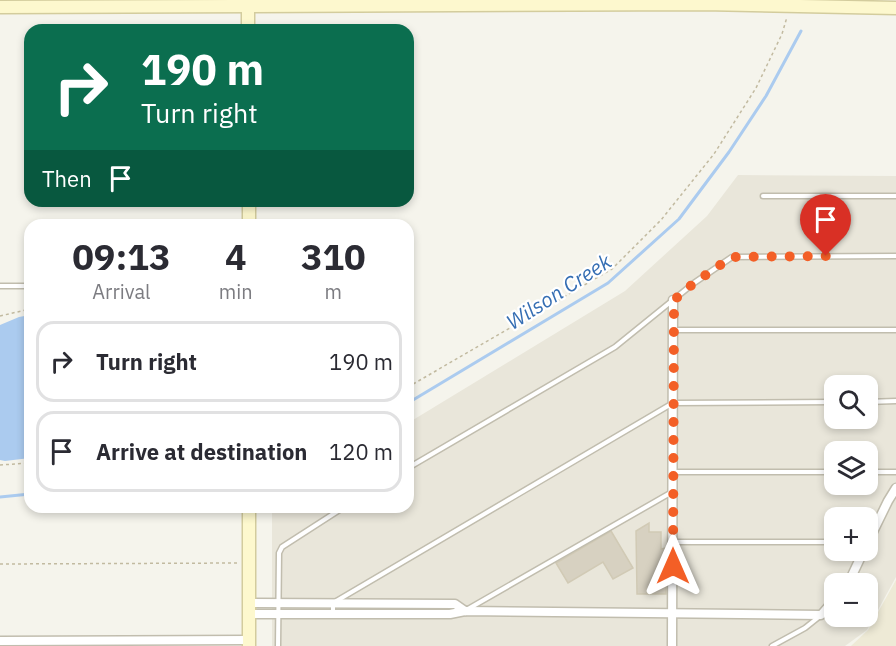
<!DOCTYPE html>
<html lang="en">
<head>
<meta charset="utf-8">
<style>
  body { margin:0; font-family:"IBM Plex Sans",sans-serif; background:#f2f2f3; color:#2b2b33; height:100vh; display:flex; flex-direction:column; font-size:22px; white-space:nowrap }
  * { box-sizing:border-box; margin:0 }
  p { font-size:20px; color:#7c7c81 }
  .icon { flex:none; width:33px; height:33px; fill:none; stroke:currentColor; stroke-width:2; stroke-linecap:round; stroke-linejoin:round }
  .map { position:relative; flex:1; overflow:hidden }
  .sheet { position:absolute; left:24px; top:219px; width:390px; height:294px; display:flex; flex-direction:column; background:#fff; border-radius:18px; box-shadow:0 3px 9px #0003 }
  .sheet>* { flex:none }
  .guide { position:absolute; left:24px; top:24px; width:390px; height:183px; border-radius:18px; box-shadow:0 3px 9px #0003; background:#0b6e4f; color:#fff; overflow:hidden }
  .tools { position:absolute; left:824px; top:375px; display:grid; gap:12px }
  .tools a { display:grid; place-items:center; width:54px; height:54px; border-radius:12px; background:#fff; box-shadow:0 3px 9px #0003; font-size:30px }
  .pin { position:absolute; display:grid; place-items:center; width:51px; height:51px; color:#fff; margin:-62px -26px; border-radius:50% 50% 50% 0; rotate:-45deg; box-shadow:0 0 6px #0007 }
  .pin .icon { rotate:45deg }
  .me { position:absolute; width:66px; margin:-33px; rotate:0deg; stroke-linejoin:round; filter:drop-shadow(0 0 4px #0008) }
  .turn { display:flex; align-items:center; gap:21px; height:126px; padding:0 18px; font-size:27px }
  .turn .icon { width:78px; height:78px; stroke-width:2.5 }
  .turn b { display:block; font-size:42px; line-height:51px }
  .then { display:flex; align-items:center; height:57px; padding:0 18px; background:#0003; gap:12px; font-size:22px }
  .eta { display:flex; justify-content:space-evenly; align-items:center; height:102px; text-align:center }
  .eta b { font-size:36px; font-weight:700; line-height:42px }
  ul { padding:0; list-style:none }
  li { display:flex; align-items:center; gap:18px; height:81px; margin:0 12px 9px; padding:0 6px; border:3px solid #e1e1e2; border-radius:18px }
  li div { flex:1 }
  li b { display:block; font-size:22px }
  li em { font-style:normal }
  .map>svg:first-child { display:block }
  .residential { fill:#e9e6da; fill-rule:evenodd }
  .education { fill:#eeead6 }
  .water { fill:#abcbef }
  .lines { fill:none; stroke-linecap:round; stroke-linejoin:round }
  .stream { stroke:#abcbef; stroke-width:3 }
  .building { fill:#d7d1c1; stroke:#d1cab5; stroke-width:1.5 }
  .lane-casing { stroke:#c1bdae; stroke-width:7 }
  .street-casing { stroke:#c1bdae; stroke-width:11 }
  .secondary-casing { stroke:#d3cc9d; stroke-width:15 }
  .path { stroke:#c2baa0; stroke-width:1.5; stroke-dasharray:3 3; stroke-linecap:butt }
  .lane { stroke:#fff; stroke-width:4 }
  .street { stroke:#fff; stroke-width:8 }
  .secondary { stroke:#fdf8ce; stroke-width:12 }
  .route { stroke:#f35f26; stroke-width:10; stroke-dasharray:0 18 }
  .labels { text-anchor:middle; stroke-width:4.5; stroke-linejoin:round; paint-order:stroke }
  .water-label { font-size:21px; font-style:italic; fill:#356eb3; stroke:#fff }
</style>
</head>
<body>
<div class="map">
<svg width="896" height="646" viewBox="0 0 896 646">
  <rect width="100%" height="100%" fill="#f5f4ec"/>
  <!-- residential -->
  <path class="residential" d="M738,175L896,176V577L867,630L845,646H272V507H408V423L625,291L707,216ZM834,386H867V418H834ZM834,452H867V484H834ZM834,518H867V550H834ZM834,584H867V616H834Z"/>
  <!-- education -->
  <path class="education" d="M896,580V646H851L868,630Z"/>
  <!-- water -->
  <path class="water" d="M30,315V458L5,461L0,460V325L19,317Z"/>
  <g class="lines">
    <!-- stream -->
    <g class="stream">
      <path d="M408,403L608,283L679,219L729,152L766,96L801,31"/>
      <path d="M0,497L30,494"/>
    </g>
  </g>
  <!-- building -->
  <g class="building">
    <path d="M649,523V532H661V549L666,548V594H637L636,531Z"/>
    <path d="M611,531L633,568L613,579L603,562L568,583L556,563Z"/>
  </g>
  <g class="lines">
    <defs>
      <g id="lane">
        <path d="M763,196H896"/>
        <path d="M0,286H30"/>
        <path d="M674,330H896"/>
        <path d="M867,402L896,401"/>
        <path d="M408,468L615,347L694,283L732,257L896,256"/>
        <path d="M673,472H834"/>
        <path d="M867,472H896"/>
        <path d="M673,542H834"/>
        <path d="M468,609L672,492"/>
        <path d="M333,613V603L673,403L834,402"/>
        <path d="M278,646L279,553L282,547L344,507"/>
        <path d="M772,646L805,628L820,616"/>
      </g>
      <g id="street">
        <path d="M867,544L888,501L896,488"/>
        <path d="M848,584L864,550"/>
        <path d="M249,603L455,604L465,611"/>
        <path d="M249,614H450L465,611L821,615L834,600"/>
        <path d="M0,641L249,640"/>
        <path d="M672,646L673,300"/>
      </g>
      <g id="secondary">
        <path d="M248,0V30"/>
        <path d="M0,7L704,4L896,8"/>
        <path d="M249,201V225"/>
        <path d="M249,507V646"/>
      </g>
    </defs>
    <!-- lane casing -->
    <use href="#lane" class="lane-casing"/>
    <!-- street casing -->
    <use href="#street" class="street-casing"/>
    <!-- secondary casing -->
    <use href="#secondary" class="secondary-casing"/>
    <!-- path -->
    <g class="path">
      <path d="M0,316L30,309"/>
      <path d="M408,387L612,269L661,220L714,154L756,88L782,34L787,17"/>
      <path d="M0,465L30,463"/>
      <path d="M0,564L239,563"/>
    </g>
    <!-- lane -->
    <use href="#lane" class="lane"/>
    <!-- street -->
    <use href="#street" class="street"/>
    <!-- secondary -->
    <use href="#secondary" class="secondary"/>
  </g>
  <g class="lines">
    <!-- route -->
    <path class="route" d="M673,566L674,300L694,283L732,257L826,256"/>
  </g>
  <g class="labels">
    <!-- water labels -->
    <g class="water-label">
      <text transform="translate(559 292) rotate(-33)" y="7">Wilson Creek</text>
    </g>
  </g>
</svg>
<div class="tools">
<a><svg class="icon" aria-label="search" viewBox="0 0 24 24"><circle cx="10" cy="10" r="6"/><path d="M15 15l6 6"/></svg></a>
<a><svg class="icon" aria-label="layers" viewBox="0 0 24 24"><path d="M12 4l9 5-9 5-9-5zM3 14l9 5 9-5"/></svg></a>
<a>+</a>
<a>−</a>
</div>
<div class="pin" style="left:826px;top:256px;background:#d93025"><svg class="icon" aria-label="arrive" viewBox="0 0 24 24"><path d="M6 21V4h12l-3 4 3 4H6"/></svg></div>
<svg class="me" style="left:673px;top:566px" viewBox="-20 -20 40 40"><path d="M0-17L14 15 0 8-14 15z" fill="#f35f26" stroke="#fff" stroke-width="4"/></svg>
<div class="guide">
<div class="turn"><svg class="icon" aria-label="right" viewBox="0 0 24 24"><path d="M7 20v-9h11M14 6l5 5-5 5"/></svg><div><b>190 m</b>Turn right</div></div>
<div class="then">Then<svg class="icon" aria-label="arrive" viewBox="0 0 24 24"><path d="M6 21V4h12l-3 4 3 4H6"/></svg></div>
</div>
<section class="sheet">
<div class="eta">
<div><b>09:13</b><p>Arrival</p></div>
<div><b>4</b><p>min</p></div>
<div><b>310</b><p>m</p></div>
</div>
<ul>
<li><svg class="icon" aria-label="right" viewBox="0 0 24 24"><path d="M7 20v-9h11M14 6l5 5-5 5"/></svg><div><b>Turn right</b></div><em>190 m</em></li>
<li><svg class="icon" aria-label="arrive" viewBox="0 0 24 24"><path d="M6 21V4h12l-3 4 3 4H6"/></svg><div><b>Arrive at destination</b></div><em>120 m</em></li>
</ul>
</section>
</div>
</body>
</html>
